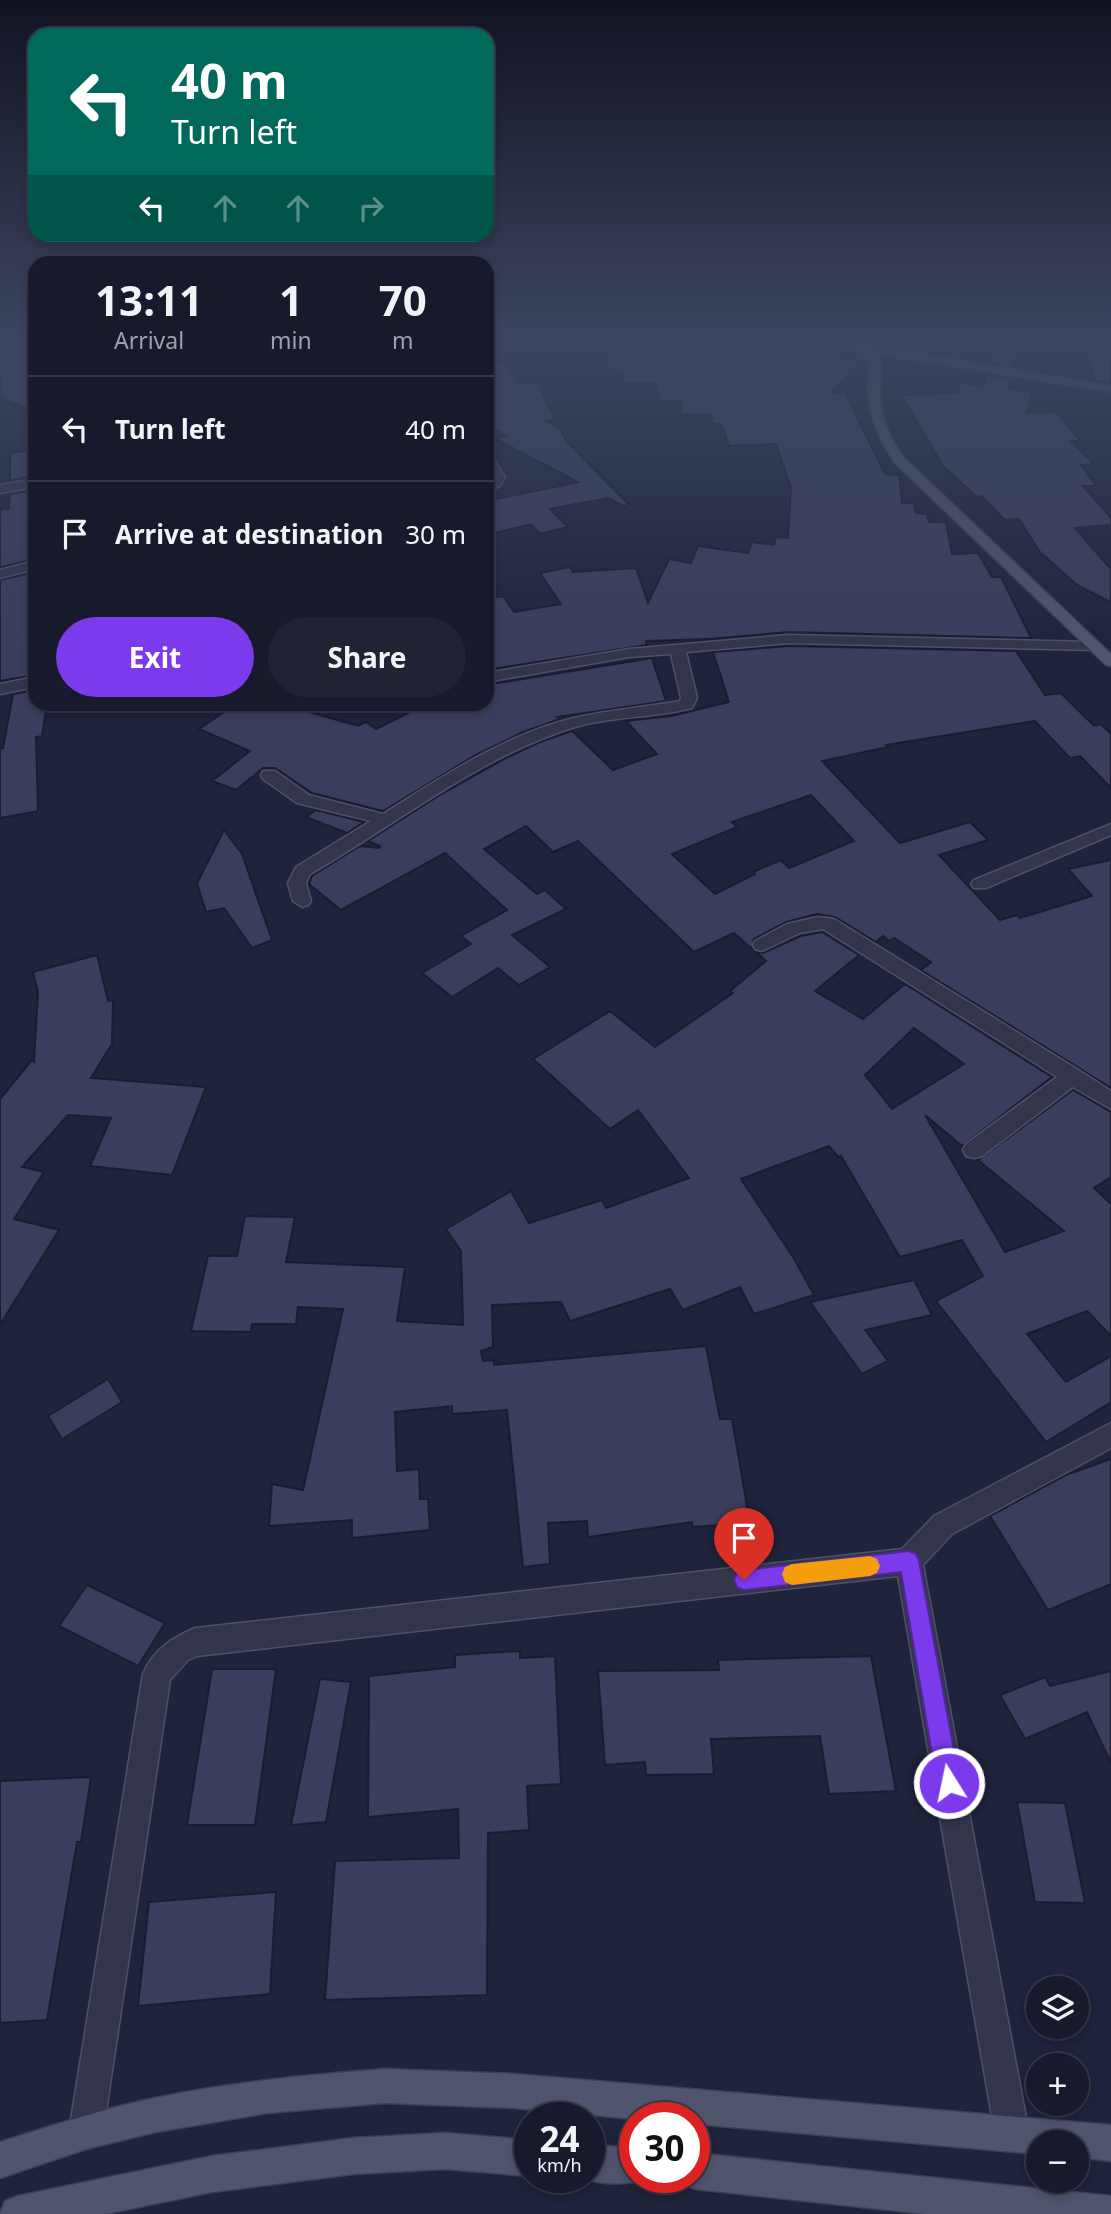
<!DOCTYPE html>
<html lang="en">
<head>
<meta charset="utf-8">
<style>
  body { margin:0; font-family:"Noto Sans",sans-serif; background:#202334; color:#f1f3f6; height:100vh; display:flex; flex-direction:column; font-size:26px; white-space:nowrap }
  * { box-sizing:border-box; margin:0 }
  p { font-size:23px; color:#9ea1a9 }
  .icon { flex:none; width:38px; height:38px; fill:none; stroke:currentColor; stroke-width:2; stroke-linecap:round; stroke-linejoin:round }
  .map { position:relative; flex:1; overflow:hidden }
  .drawer { position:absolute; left:28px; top:256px; width:466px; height:455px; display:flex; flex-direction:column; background:#171a2c; border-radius:21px; box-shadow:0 4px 10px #0003,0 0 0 2px #363848 }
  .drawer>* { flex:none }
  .banner { position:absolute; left:28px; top:28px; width:466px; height:214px; border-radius:21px; box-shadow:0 4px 10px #0003,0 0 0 2px #363848; background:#00695c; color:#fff; overflow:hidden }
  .tools { position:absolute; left:1026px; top:1976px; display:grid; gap:14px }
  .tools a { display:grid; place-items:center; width:63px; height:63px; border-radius:50%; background:#171a2c; box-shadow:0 4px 10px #0003,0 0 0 2px #363848; font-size:35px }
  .speed { position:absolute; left:514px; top:2102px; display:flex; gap:14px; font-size:35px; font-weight:700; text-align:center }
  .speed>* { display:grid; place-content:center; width:91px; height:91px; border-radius:50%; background:#171a2c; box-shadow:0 4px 10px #0003,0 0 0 2px #363848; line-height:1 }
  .speed small { font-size:18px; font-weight:400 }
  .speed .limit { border:10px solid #d22; background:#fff; color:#111 }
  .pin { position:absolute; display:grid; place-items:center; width:60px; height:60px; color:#fff; margin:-72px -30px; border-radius:50% 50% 50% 0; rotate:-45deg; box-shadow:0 0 7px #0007 }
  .pin .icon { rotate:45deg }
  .me { position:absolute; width:77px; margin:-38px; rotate:350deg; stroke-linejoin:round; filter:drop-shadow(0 0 5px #0008) }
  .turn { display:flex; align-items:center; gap:24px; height:147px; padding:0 28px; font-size:32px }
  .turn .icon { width:91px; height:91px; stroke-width:2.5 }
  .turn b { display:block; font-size:49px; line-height:60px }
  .lanes { display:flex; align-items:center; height:66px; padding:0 28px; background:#0003; justify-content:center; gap:35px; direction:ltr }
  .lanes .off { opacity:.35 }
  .eta { display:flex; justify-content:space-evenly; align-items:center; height:119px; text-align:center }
  .eta b { font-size:42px; font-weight:700; line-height:49px }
  .primary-button { display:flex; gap:14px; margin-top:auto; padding:14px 28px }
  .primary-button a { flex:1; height:80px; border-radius:42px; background:#7c3aed; color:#fff; font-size:28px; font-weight:700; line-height:80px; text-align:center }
  .primary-button a+a { background:#202334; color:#f1f3f6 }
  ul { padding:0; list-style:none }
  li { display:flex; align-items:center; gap:21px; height:105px; padding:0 28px; border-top:2px solid #363848 }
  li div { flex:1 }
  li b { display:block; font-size:26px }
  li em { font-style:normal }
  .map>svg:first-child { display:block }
  .building { fill:#3a3e5c; stroke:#1a1d32; stroke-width:2; fill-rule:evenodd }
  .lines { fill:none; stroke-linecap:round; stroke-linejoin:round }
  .minor-casing { stroke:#4d5066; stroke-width:3 }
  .major-casing { stroke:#3c3f55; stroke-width:3 }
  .minor { fill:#33364b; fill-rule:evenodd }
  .major { fill:#50546c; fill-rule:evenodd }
  .route { fill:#7c3aed; stroke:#51269a; stroke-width:2 }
  .slow { fill:#f59e0b }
</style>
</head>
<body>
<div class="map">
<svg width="1111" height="2214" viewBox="0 0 1111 2214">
  <rect width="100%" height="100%" fill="#1f233b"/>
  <!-- building -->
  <g class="building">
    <path d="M612,339H748L822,349L820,355L860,362L831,393H845L885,474L899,475L902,503H914L916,513L927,514L929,522H946L952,554L978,553L992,577H1001L1031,638L789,632L709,639L646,641L647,645L486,670V599L503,596L514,612L561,604L540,573L570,567L573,572L636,568L648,603L669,559L691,563L698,546L748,553L752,542L774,545L776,537L788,538L791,488L776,444L729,446L721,424H713L711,415L681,414V401H659L656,383H623L622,371L604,370Z"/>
    <path d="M1085,339H1111V383L1095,381Z"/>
    <path d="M995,344L1017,346L1013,367L990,363Z"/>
    <path d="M35,349V411L0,398V365Z"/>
    <path d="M505,362L518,384L538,383L555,419L546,421L561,430L567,442L628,504L626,507L608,498L550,509L568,527L540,534L531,524L495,533L486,526V501L578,482L496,439L506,436L486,424V364Z"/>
    <path d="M987,375L1010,378L1008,389L1033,392L1027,413L1057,412L1080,441H1071L1094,464L1081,465L1096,486H1083L1111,518V525L1075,528L1111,569V602L1077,585L1040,552L1019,519L1005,520L982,496L977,497L943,466L901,395L957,393L960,383L984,386Z"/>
    <path d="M34,450V476L10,481V453Z"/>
    <path d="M35,490V559L0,567V509H9L10,494Z"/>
    <path d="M35,572V675L0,681V580Z"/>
    <path d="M789,646L1016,651L1045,695L1061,693L1094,726L1101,724L1111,734V788L1080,756L1070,758L1035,721L886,745L888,747L822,761L900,843L970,822L988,840L939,855L1000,920L1017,915L1020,918L1092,896L1068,869L1111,860V1088L921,970L931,962L894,938L889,941L883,936L876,942L835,917L817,914L786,922L754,939L752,949L734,933L694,952L578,841L553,852L526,826L484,849L537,894L545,890L566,909L512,935L550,967L519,985L498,968L452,997L422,973L471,944L461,936L507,910L445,853L341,910L309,884L312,876L360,846L379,848L380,846L368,841L440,795L506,758L540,742L572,731L613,770L657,754L626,721L671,716L729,702L713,652ZM811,795L854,841L789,868L781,860L753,872L755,874L715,894L672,854L737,827L732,822Z"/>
    <path d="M652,658L666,701L557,717L560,719L523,732L474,756L383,811L312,793L275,768H263L236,790L212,781L250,751L199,729L236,704H281L358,726L366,722L376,729L426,704H486V685Z"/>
    <path d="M35,690V704H47L42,736L36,737L38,811L0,818V749L3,748L13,694Z"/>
    <path d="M316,810L364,822L347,833L306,817Z"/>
    <path d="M224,830L242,854L272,940L252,948L224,908L206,912L197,883Z"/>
    <path d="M822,932L859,955L815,991L863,1019L905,984L1052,1077L962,1146L925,1115L1005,1252L1064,1231L978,1160L1073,1090L1111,1112V1177L1094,1188L1111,1204V1336L1087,1311L1027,1334L1066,1382L1111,1356V1402L1046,1442L936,1301L983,1276L962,1240L900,1257L841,1156L838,1157L829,1146L741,1179L793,1257L814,1295L754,1314L740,1287L683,1310L670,1289L570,1321L561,1302L492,1305L493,1347L481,1351L483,1361L494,1360V1365L706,1346L720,1419H732L750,1523L693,1527L692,1522L588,1537L587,1521L548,1523L550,1564L523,1567L507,1410L452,1414V1406L395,1412L397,1471L419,1469L420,1499H428L430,1530L352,1538V1520L269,1526L272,1484L303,1490L343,1309L298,1307L296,1324H252L251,1332L191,1331L208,1256H237L245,1216L295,1217L286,1262L405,1267L397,1321L463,1325L461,1251L446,1229L511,1191L529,1223L602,1200L606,1208L689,1178L638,1110L610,1129L533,1059L610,1011L655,1047L733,993L730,991L766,961L756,952L763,953L801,936ZM914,1028L964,1064L892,1109L865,1075Z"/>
    <path d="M97,955L108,1001L113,1000L112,1044L91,1078L206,1087L172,1175L90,1166L111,1118L68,1115L22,1167L44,1172L14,1219L59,1230L0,1325V1099L32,1060L34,1062L38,992L33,972Z"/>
    <path d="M914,1280L932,1315L865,1330L888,1361L862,1374L810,1302Z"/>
    <path d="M108,1379L122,1402L62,1439L48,1416Z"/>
    <path d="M1111,1459V1584L1048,1610L990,1516L1066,1475Z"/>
    <path d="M87,1585L165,1623L138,1666L59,1626Z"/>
    <path d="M520,1651V1658L555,1656L561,1784L527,1786L529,1830L488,1833L487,1995L325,2000L335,1861L459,1858L458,1809L368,1817L369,1676L455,1667V1655Z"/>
    <path d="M871,1656L896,1791L829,1794L820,1736L711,1739L714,1774L646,1775L645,1762L605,1765L598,1671L719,1670L718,1660Z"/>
    <path d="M212,1669H276L255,1825H187Z"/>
    <path d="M1111,1671V1763L1087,1712L1025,1739L1000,1695L1045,1677L1050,1686Z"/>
    <path d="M320,1679L351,1682L326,1822L291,1825Z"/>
    <path d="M91,1777L81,1842H77L47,2020L0,2023V1781Z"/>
    <path d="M1017,1802L1065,1803L1085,1903L1035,1902Z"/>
    <path d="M276,1892L270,1994L138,2006L149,1902Z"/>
  </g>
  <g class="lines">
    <defs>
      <g id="minor">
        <path d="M35,339V346L0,363V356Z"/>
        <path d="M486,453L490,454L505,477L500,486L486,491V482L493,477L486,467Z"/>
        <path d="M35,479V487L0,493V485Z"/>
        <path d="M35,561V569L0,578V570Z"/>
        <path d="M789,635L1094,642L1101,646L1094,650L789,643L686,652L697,698L692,708C654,718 613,716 575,727C478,757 397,824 310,874L306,883L311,901L308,905L302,907L293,901L288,883L296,867L371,821L297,803L263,779L261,775L263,771H275L309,795L383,814C440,778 508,733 574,718C608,710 645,707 680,701L681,698L671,654L629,657L486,682V673L629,649Z"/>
        <path d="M35,677V687L0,694V684Z"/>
        <path d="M1111,824V835L986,888H974L971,884L974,880Z"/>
        <path d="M818,917L834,919L1080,1071L1111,1091V1109L1073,1087L982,1156L974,1158L966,1156L963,1150L966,1144L1057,1077L823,929L800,933L762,951L755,949L753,945L755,941L787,924Z"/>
        <path d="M1111,1423V1448L952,1534L923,1565L1029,2134L1024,2146L1012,2151L1000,2146L995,2134L898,1576L197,1656L188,1660L170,1680L103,2132L98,2144L86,2149L74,2144L69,2132L143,1674C153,1650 172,1638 195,1628L902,1549L934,1516Z"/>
      </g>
      <g id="major">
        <path d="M799,339L862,344L1111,386V392L874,354L881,363C876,399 882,428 903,457L1111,654V666L1106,665L895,463C873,431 864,402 870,363L860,351L804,342Z"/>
        <path d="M385,2069L514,2074L1111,2125V2161L1076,2157V2142H1038V2154L695,2124V2118L635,2119L514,2108L385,2103L267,2113L156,2132L86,2149L0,2178V2142C51,2126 102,2109 155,2098C231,2082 308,2075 385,2069Z"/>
        <path d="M445,2133L530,2140V2176L445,2169L353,2174L212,2192L105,2214H0L5,2201L18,2196L212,2156L353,2138Z"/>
        <path d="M590,2145L635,2148V2177L647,2178C629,2186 600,2185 581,2177H590Z"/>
        <path d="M695,2153L1111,2196V2214H925L695,2189L682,2184L680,2177H695Z"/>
      </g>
    </defs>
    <!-- minor casing -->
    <use href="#minor" class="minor-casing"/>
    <!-- major casing -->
    <use href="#major" class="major-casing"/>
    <!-- minor -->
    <use href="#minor" class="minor"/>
    <!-- major -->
    <use href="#major" class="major"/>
  </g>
  <!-- sky -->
  <linearGradient id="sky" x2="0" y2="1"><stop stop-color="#111320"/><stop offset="0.52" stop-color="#3c4560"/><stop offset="1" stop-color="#3c4560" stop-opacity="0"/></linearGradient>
  <rect width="1111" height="649" fill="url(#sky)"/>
  <!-- route -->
  <path class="route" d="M909,1551L916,1554L919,1561L960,1783L957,1791L949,1794L941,1791L937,1783L901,1572L744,1590L737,1587L734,1580L737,1573L744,1570Z"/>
  <!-- slow -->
  <path class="slow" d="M870,1556L877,1559L880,1566L877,1573L870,1576L792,1585L785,1582L782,1574L785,1567L792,1564Z"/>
</svg>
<div class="tools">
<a><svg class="icon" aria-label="layers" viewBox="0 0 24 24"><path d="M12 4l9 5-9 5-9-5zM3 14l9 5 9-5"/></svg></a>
<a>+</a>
<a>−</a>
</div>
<div class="speed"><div>24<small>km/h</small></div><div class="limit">30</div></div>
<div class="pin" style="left:744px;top:1580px;background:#d93025"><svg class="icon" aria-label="arrive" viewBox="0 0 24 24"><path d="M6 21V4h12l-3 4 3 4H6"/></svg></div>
<svg class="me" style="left:949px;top:1783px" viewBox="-20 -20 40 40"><circle r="17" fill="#7c3aed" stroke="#fff" stroke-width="3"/><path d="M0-11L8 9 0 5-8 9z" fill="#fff"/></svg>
<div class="banner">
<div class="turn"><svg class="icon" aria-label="left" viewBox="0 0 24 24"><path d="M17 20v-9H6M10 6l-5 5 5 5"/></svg><div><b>40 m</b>Turn left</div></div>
<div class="lanes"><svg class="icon" aria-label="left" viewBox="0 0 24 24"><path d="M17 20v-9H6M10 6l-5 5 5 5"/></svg><svg class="icon off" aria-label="ahead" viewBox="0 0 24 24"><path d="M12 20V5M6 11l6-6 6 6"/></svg><svg class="icon off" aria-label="ahead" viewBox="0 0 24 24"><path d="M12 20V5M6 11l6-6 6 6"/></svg><svg class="icon off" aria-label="right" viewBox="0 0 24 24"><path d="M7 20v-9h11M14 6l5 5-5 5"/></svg></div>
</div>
<section class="drawer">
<div class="eta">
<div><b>13:11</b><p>Arrival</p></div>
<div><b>1</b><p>min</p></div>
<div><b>70</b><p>m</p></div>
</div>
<ul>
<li><svg class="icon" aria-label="left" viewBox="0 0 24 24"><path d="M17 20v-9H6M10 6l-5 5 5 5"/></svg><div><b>Turn left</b></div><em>40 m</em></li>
<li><svg class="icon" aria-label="arrive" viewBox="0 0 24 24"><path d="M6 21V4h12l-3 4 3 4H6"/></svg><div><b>Arrive at destination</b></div><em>30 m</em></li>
</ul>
<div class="primary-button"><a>Exit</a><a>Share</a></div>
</section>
</div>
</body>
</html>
